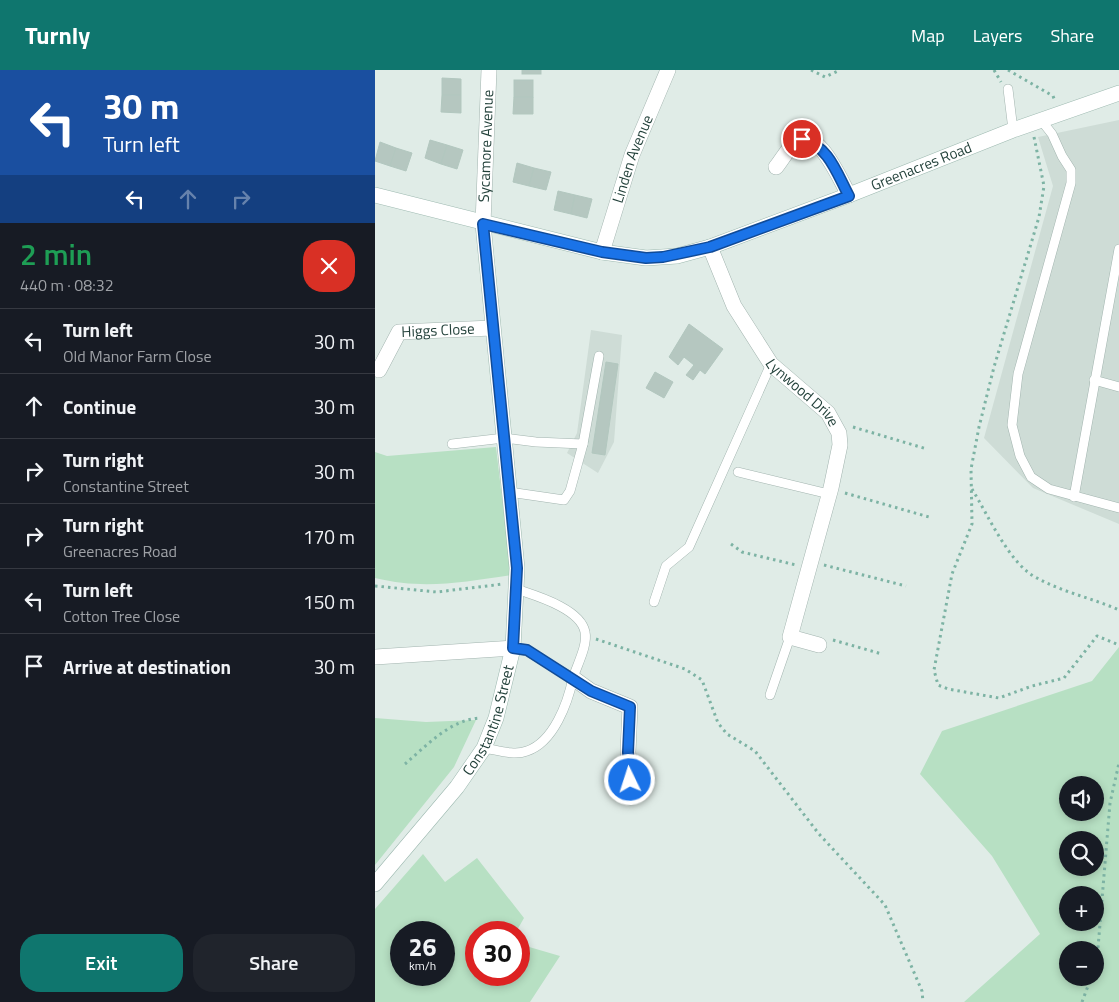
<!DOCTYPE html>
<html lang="en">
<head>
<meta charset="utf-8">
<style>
  body { margin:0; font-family:"Titillium Web",sans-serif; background:#20242c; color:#f1f3f6; height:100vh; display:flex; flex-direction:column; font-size:19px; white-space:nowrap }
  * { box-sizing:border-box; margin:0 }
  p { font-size:16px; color:#9ea1a6 }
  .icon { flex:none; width:28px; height:28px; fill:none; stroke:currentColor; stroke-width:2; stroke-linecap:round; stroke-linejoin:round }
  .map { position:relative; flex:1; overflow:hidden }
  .side { display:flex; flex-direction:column; background:#171b24; width:375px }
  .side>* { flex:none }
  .guide { background:#1a4fa0; color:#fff; overflow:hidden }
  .buttons { position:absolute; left:684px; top:706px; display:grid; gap:10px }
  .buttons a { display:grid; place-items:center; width:45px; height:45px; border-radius:50%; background:#171b24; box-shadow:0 2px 8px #0003; font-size:25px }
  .speed { position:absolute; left:15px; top:851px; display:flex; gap:10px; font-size:25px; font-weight:700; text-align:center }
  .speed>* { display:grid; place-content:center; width:65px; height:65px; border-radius:50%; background:#171b24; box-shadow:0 2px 8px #0003; line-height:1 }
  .speed small { font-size:12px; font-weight:400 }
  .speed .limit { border:8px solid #d22; background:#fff; color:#111 }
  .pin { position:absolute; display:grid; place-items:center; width:42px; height:42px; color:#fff; margin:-21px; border:2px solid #fff; border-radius:50%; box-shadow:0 1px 5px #0007 }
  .me { position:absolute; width:55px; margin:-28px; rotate:356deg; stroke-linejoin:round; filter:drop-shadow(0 0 4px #0008) }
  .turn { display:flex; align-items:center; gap:18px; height:105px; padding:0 20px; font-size:22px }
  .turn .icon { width:65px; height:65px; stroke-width:2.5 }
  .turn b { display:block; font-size:35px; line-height:42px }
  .lanes { display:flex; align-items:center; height:48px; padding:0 20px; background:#0003; justify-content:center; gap:25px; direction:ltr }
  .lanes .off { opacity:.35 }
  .round { display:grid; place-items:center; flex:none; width:52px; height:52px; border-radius:20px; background:#20242c }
  .head { display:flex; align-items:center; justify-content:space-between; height:85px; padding:0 20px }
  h1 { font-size:30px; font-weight:600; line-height:38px; color:#1e9e55 }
  .action { display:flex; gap:10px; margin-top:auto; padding:10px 20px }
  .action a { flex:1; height:58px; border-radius:20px; background:#0f766e; color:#fff; font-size:20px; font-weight:600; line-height:58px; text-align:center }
  .action a+a { background:#20242c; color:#f1f3f6 }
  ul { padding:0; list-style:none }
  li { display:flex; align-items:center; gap:15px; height:65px; padding:0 20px; border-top:1px solid #363941 }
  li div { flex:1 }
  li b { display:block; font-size:19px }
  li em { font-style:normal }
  header { display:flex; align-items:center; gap:30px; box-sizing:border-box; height:70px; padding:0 25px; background:#0f766e; color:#fff }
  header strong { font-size:24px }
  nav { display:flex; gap:28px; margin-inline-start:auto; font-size:18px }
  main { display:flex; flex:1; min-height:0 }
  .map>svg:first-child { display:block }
  .built { fill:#cedcd6 }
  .green { fill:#b7e0c3; fill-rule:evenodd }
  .building { fill:#b5c7c0; stroke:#b2c7bf }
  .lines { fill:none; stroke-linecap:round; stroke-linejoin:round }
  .lane-casing { stroke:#a2b4af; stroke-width:10 }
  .street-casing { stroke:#a2b4af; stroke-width:16 }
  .secondary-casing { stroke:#9db9b0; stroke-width:16 }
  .path { stroke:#7db3a4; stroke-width:3; stroke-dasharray:2.5 4; stroke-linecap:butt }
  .lane { stroke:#fff; stroke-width:9 }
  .street { stroke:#fff; stroke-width:15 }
  .secondary { stroke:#fff; stroke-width:15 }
  .route-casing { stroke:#114b97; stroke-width:12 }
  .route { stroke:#1a73e8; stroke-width:9 }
  .labels { text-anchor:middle; stroke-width:4; stroke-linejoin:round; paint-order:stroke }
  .street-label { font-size:15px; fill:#1f3e37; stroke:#f1f9f5 }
</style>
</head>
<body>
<header>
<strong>Turnly</strong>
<nav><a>Map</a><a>Layers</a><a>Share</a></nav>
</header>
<main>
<section class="side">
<div class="guide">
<div class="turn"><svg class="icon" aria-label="left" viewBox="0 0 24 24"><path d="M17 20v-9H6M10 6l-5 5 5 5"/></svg><div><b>30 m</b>Turn left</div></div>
<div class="lanes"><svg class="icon" aria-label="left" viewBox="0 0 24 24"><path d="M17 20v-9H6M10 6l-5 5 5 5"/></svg><svg class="icon off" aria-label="ahead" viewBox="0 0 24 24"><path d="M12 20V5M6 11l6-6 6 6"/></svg><svg class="icon off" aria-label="right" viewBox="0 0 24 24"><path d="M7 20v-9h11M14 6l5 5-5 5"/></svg></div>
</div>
<div class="head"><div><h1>2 min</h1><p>440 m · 08:32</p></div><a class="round" style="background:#d93025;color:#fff"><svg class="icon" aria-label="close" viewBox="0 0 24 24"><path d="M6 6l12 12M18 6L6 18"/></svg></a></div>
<ul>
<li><svg class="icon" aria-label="left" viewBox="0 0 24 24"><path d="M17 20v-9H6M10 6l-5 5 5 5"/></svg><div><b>Turn left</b><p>Old Manor Farm Close</p></div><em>30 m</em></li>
<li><svg class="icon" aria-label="ahead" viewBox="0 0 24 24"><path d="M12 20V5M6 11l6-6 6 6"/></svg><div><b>Continue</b></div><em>30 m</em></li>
<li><svg class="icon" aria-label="right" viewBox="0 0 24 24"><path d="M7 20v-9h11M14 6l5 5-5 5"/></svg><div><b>Turn right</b><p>Constantine Street</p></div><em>30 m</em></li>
<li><svg class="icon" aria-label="right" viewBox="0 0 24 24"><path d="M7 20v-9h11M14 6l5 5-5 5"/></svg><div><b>Turn right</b><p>Greenacres Road</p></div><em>170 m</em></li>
<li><svg class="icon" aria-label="left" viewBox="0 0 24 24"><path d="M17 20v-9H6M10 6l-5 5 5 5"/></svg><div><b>Turn left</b><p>Cotton Tree Close</p></div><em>150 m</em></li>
<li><svg class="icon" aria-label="arrive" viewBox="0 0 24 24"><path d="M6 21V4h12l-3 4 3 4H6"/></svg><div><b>Arrive at destination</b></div><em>30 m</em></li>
</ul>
<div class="action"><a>Exit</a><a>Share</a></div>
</section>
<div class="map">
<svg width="744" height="932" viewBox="0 0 744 932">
  <rect width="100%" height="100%" fill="#e0ece7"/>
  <!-- built -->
  <g class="built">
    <path d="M744,50V454L658,418L609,368L678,116L663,67Z"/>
    <path d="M216,260L247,265L239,372L223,403L192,383L202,363Z"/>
  </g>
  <!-- green -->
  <g class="green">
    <path d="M121,377L136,505C86,512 50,520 0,508V382L12,386Z"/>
    <path d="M744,577V932H589L665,864L617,786L545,704L567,661L717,611ZM692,715H720V742H692ZM692,770H720V798H692ZM692,825H720V852H692ZM692,880H720V908H692Z"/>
    <path d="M0,648L51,652L101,650L79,697L0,795Z"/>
    <path d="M48,784L70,812L102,788L149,848L141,862H101V905H144V874L185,886L155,932H0V839ZM26,862H69V905H26Z"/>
  </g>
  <!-- building -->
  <g class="building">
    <rect x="147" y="0" width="19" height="4"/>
    <path d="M67,8L86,9V25H67Z"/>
    <rect x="139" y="10" width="19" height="17"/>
    <path d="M67,25H86V43L66,42Z"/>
    <path d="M139,27H158V44H138Z"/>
    <path d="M55,70L72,75L66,94L50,88Z"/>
    <path d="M5,72L21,78L15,96L0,91Z"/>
    <path d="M72,75L88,80L82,99L66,94Z"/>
    <path d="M21,78L37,83L31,101L15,96Z"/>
    <path d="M142,93L159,98L154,116L138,112Z"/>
    <path d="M159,98L176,102L171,120L154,116Z"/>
    <path d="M183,121L200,125L196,144L179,140Z"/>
    <path d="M200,125L217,129L212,148L196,144Z"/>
    <path d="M314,254L348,279L330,304L325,300L318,310L311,305L319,295L309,287L303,295L294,287Z"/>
    <path d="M231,292L243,294L230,385L217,383Z"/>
    <path d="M280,302L298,312L289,328L271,318Z"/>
  </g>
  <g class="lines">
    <defs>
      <g id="lane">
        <path d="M633,19L638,60"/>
        <path d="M666,50L677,64L687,86L696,100V113L643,304L637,355L645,386L656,407L674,419L744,438"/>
        <path d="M719,310L744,317"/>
        <path d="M77,374L129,368L161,372L208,374L224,286"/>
        <path d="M363,402L454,424"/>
        <path d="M134,422L189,430L195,421L208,374"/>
        <path d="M699,427L744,179"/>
        <path d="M147,521C165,527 206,540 210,562C213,575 202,595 198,608"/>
        <path d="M279,532L291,496L314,477L396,294"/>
        <path d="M395,625L415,567"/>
        <path d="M109,678C122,680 139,686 152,681C179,672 193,632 198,608L152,581L138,578"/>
      </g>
      <g id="street">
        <path d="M401,97C407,90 413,78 421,72C443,55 466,112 474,125"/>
        <path id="s1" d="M108,154L114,0"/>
        <path id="s2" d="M335,177L359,236L396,294L453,343L464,363L465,375L456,418L415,567L444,575"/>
        <path id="s3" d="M227,182L257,85L293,0"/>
        <path id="s4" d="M4,300L24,262L117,258"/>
        <path d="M0,587L138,578"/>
        <path d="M198,608L216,621L255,637L253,682L255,710"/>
      </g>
      <g id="secondary">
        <path id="s5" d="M0,125L227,182L271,188L302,186L335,177L474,125L638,60L744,23"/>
        <path id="s6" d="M0,814L82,717L109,678L121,648L138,578L142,498L108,154"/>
      </g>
    </defs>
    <!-- lane casing -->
    <use href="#lane" class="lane-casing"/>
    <!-- street casing -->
    <use href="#street" class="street-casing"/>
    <!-- secondary casing -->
    <use href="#secondary" class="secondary-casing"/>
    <!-- path -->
    <g class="path">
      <path d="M436,0L450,7L465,0"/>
      <path d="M619,0L626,12"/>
      <path d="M633,0L678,26L680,31"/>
      <path d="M659,67L669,116L664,147L619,297L604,357L596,399L597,454L577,504L559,600L563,615L573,619L624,628L657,616L689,608L722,566L744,575"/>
      <path d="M478,357L552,379"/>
      <path d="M597,419C613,445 635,495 662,508C687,522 717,528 744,540"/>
      <path d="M470,423L554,447"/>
      <path d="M356,474L367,482L421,495"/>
      <path d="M449,495L531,516"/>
      <path d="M0,516L62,522L128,514"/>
      <path d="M221,569L310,599L327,610L343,653L352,664L380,681L444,764L510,835L547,921L548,932"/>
      <path d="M458,570L507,584"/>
      <path d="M30,694C51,676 75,650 104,648"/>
      <path d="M720,897L722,890L735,733L744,693"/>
      <path d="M707,932L716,908"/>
    </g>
    <!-- lane -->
    <use href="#lane" class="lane"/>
    <!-- street -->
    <use href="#street" class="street"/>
    <!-- secondary -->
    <use href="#secondary" class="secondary"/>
  </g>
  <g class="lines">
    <defs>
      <path id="route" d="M255,710L253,682L255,637L216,621L152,580L138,578L142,498L108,154L227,182L271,188L288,187L335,177L474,126C462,104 454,76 427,69"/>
    </defs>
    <!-- route casing -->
    <use href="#route" class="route-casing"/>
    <!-- route -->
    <use href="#route" class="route"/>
  </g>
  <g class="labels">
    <!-- street labels -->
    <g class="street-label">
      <text dy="5" stroke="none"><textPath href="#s1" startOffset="78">Sycamore Avenue</textPath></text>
      <text dy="5" stroke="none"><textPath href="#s3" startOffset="98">Linden Avenue</textPath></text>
      <text dy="5" stroke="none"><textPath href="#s5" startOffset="570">Greenacres Road</textPath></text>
      <text dy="5" stroke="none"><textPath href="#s4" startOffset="82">Higgs Close</textPath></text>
      <text dy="5" stroke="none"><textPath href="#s2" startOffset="175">Lynwood Drive</textPath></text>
      <text dy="5" stroke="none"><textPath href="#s6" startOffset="202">Constantine Street</textPath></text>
    </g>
  </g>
</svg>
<div class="buttons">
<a><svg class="icon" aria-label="sound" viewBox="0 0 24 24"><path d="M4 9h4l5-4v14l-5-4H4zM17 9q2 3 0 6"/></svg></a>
<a><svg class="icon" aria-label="search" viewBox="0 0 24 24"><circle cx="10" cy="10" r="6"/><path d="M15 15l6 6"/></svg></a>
<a>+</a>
<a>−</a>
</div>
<div class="speed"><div>26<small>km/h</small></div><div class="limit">30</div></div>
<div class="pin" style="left:427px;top:69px;background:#d93025"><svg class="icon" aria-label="arrive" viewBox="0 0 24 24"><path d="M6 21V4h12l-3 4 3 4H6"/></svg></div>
<svg class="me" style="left:255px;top:710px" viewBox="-20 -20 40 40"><circle r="17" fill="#1a73e8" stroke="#fff" stroke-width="3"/><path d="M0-11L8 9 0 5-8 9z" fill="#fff"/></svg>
</div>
</main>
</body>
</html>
